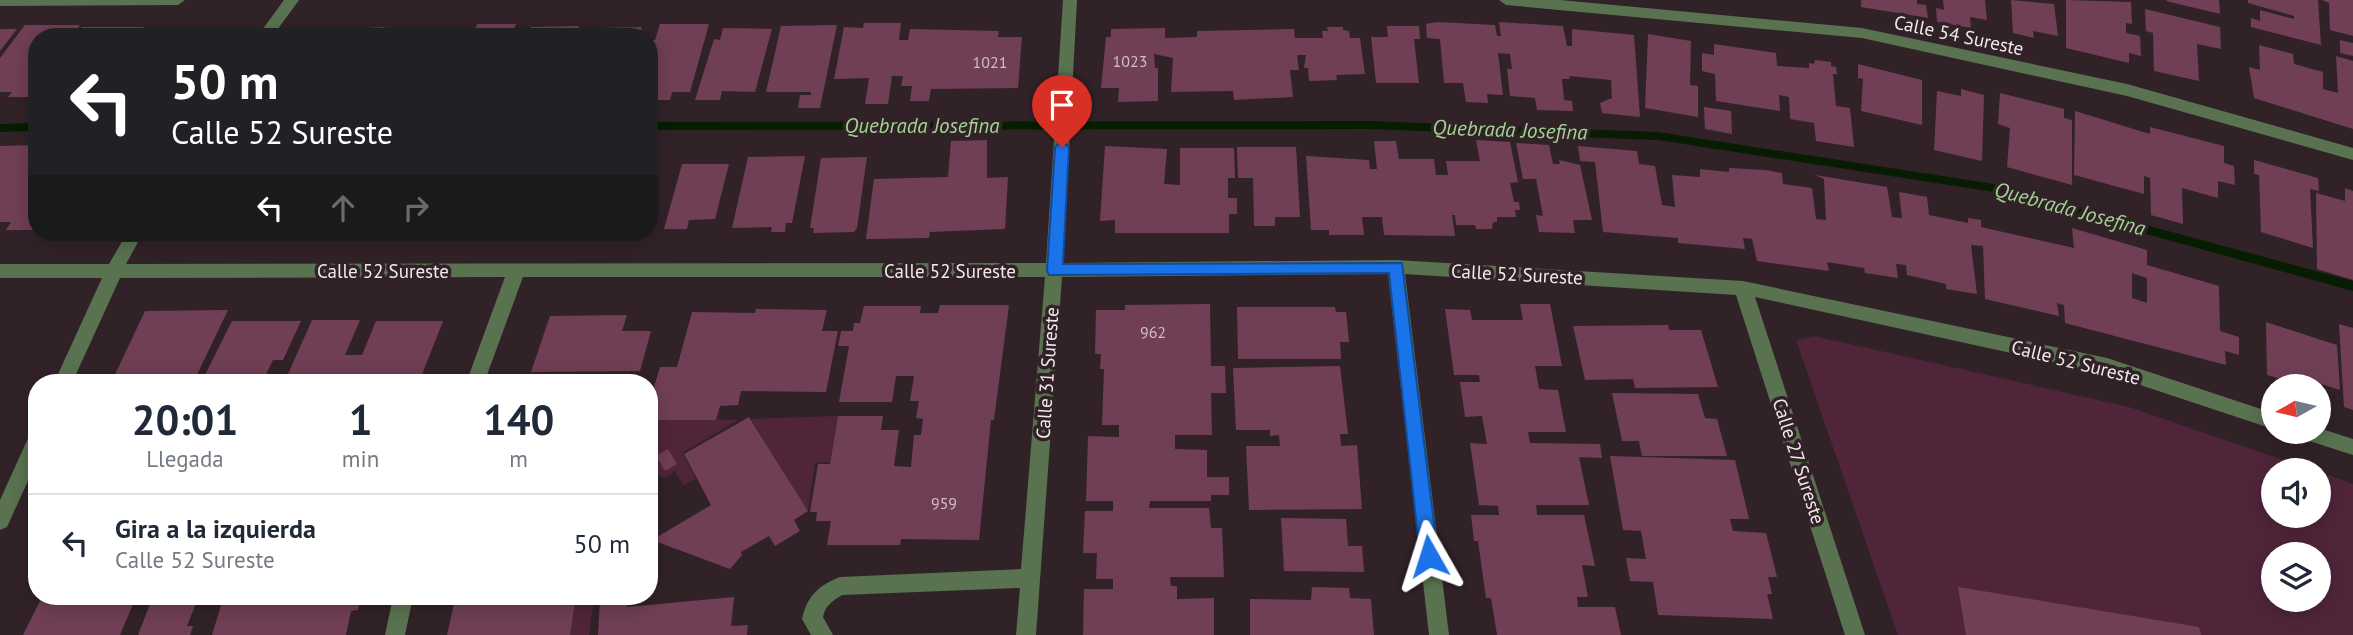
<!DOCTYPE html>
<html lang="es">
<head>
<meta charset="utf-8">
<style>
  body { margin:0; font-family:"PT Sans",sans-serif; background:#f6f6f7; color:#1f2937; height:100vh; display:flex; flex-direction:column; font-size:26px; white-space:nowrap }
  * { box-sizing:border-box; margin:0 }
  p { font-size:23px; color:#747a83 }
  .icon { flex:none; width:38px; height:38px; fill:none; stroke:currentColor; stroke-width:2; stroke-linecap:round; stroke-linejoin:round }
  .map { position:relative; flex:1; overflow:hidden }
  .side { position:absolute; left:28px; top:374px; width:630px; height:231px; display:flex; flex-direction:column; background:#fff; border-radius:28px; box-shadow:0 4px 18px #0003 }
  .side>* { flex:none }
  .top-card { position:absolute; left:28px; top:28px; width:630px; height:214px; border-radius:28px; box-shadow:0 4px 18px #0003; background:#202124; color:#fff; overflow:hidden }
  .needle { width:46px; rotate:262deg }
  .tools { position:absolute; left:2261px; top:374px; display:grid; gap:14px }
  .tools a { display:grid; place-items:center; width:70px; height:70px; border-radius:50%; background:#fff; box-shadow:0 4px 18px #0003; font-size:35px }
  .pin { position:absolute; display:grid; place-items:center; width:60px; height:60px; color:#fff; margin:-72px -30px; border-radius:50% 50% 50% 0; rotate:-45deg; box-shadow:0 0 7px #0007 }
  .pin .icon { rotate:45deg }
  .me { position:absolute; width:77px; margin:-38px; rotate:354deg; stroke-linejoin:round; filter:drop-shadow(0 0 5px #0008) }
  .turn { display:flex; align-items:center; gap:24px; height:147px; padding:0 28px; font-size:32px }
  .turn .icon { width:91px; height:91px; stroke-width:2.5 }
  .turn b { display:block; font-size:49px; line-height:60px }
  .lanes { display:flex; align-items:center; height:66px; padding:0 28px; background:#0003; justify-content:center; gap:35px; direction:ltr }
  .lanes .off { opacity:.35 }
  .eta { display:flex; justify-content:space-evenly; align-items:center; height:119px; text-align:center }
  .eta b { font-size:42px; font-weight:600; line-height:49px }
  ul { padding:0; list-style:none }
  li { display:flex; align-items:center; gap:21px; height:98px; padding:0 28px; border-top:2px solid #e0e1e3 }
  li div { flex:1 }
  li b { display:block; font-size:26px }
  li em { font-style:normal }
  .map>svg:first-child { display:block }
  .green { fill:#50253a; fill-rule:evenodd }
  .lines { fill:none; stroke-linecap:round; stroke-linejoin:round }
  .stream { fill:#071d01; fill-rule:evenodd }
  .building { fill:#703f55; fill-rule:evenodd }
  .minor { fill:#597350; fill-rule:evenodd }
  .route { fill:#1a73e8; stroke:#114b97; stroke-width:2 }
  .labels { text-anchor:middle; stroke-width:7; stroke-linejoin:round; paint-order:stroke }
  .number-label { font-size:16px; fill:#d2bdc6 }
  .street-label { font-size:19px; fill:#f2e7eb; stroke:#312228 }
  .water-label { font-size:21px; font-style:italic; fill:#a1d391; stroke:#312228 }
</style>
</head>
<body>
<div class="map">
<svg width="2353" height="635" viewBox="0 0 2353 635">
  <rect width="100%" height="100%" fill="#312228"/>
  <!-- green -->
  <g class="green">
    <path d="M1814,336L2129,407L2315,471H2273V516H2319V472L2353,484V635H1898L1796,340ZM2273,555H2319V600H2273Z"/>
    <path d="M838,416L830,462L815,463L808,511L751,419Z"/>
    <path d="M649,420H738L682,453L696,479L683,485L675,471L665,478L649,471Z"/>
    <path d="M576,597H594L589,635H570Z"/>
  </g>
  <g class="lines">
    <!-- stream -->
    <g class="stream">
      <path d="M1369,121L1658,132L1994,184L2353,281V291L1994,192L1658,140L1369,129L649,130V122Z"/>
      <path d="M37,123V131L0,132V124Z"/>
    </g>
  </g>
  <!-- building -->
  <g class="building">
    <path d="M1861,0H1917V4L1926,5L1928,18L1861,7Z"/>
    <path d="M1943,0H1985L1987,20L1970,17L1971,28L1937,22L1936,8L1944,10Z"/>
    <path d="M2011,0L2054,4L2058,36L2033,31L2034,38L2013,33Z"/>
    <path d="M2066,0L2131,2L2132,24L2126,23V33L2140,36L2141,56L2129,53V63L2066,48Z"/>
    <path d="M2167,0H2219L2220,14L2166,1Z"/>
    <path d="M2248,0H2318L2321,45L2251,27V18L2260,21V10L2294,19V16L2248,3Z"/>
    <path d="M2353,0V36L2330,30L2329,3L2322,0Z"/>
    <path d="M2145,9L2220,27L2221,49L2197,44L2199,81L2154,71L2153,33L2146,31Z"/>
    <path d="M1437,22L1495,25L1497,36H1501L1499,22L1563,26L1567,46H1572V29L1634,35L1640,117L1602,113L1600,103L1612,98L1611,80L1569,76L1570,79H1562L1564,100L1572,101L1573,111L1537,110L1535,98L1510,96L1507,69H1512L1510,54L1498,53L1503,95L1487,94L1488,103L1466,102L1463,83H1444L1440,39L1427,38L1426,24Z"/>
    <path d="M864,23H901L899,40H908L910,29L999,31L998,37H1022L1018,88L931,89L929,101H910L912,86H901L903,76H892L888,104H865L869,78L834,79L844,27L863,28Z"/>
    <path d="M477,24H516L511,37H444L447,29H475Z"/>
    <path d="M660,24H709L690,92H672L670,100H649V40H655Z"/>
    <path d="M25,25H80L72,37H37V87L29,97H8L12,92H0V58Z"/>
    <path d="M837,25L820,108H798L800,95H811V92H766L781,26Z"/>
    <path d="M579,26L575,37H527L531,27Z"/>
    <path d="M1387,26H1419L1420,39H1414L1419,83H1376L1371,37H1388Z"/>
    <path d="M82,27H144L141,32L197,31L194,37H75Z"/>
    <path d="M385,27L380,37H313L316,31Z"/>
    <path d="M642,27L639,37H598L601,28Z"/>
    <path d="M1327,27H1343V30L1349,31L1350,38H1360L1365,74L1336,75L1337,80L1309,81L1308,68H1304L1306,55H1297L1299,70H1290L1293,97L1234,100L1233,91L1171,92L1173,58L1154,54L1155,68H1158V101L1118,102L1119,88H1101L1106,37H1111V29L1165,28V38L1197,37V31L1294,29L1295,38H1323L1322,31H1328Z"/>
    <path d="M723,28L772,29L755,92L722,91L720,100H695L714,39L720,40Z"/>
    <path d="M0,29H17L0,51Z"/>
    <path d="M1648,34L1691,41L1690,85L1698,86V117L1645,108Z"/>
    <path d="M2340,40L2353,43V56L2340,53Z"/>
    <path d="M1714,44L1776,53L1777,66L1809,68V63L1814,64L1815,60L1831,62V66L1836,67L1837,74H1833L1836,106L1850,108L1854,147L1816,141L1814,123L1790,119L1789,97L1779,95L1780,111L1716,101L1715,74L1702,71V53L1714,55Z"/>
    <path d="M2259,45L2293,54L2294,64L2323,72V89L2338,93L2336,56L2353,61V129L2254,98L2249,67L2260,70Z"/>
    <path d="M1858,64L1922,80V125L1861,111L1863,79L1858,78Z"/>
    <path d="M1961,89L1984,95L1982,161L1934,150L1937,91L1961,96Z"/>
    <path d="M2000,93L2064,109V118L2072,120V185L2007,167L2010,128L1998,124Z"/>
    <path d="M1704,107L1731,111L1732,134L1705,129Z"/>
    <path d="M2075,111L2150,134V127L2224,146V163L2234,166L2235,185L2218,181V198L2182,188L2183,224L2151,215L2150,178L2144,176V194L2074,175Z"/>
    <path d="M987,140V178L1008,177L1005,229L930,232L929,238L866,239L874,179L948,177L951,141Z"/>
    <path d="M1476,140L1510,142L1518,182L1510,183L1514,202H1519L1520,210H1515L1516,217H1497V222H1493L1492,229H1476L1475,225H1456L1455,215H1452L1455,236L1384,235L1382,217H1362L1364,235H1329V230H1311L1306,156L1369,160L1370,169H1377L1374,141H1396L1399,159H1434L1436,175H1448L1446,161H1480Z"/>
    <path d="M1516,143L1549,145L1553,164H1560L1559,160L1580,165L1592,220H1573L1575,233L1539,232L1536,215L1543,216L1536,179H1523Z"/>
    <path d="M37,145V230H6L11,222H0V146Z"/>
    <path d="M1105,146L1167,149L1164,184L1180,185V148H1234L1235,178H1228V198H1237V214H1229V233H1115V220L1100,221Z"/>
    <path d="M1578,146L1637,151L1639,164L1655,166L1662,205L1675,207L1672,175L1700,177V169L1729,172V168L1765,170L1782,173L1783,184L1812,188L1816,219L1826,220L1824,179L1815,175L1887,187L1892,217L1902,218L1899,192L1927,197L1929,215L1968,223V218L1981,220V227L2074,248L2072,228L2147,250V265L2219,286L2220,331L2239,337V355L2225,351L2226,365L2065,323L2064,305L2057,303L2059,316L1985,299L1983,246L1971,245L1977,294L1946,289V284L1907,275L1906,265L1896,264L1898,278L1865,273L1864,268L1827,262L1829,271L1757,261L1752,239L1743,238L1745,249L1678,243V238L1603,232L1595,162L1580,161ZM2132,273L2147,278V303L2132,298Z"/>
    <path d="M1237,147H1296L1300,217H1275V226H1254L1253,178H1238Z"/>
    <path d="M805,156L792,223H786L785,232H771L772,227L732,228L748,157Z"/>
    <path d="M867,157L857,228L854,232L813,233L814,228H810L821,158Z"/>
    <path d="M2254,160L2318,178L2319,191L2310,189L2313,248L2261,232L2259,175L2254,174Z"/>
    <path d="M682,164H729L715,219L689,220L687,229H664Z"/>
    <path d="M2345,188L2353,191V280L2317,269L2316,193L2345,201Z"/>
    <path d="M184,233H261L258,237L181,239Z"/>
    <path d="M431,233H483L482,236L429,237Z"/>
    <path d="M1210,304L1211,366H1225L1226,393H1211L1212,435H1175V449L1207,450V477H1229V495H1211V501H1150L1149,508H1209L1211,528H1222L1224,577H1170L1171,586H1177V599L1214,598V635H1083L1084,589H1113V579H1096L1097,553H1083L1085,511H1113V501H1086L1088,436L1119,437V425H1102L1104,369H1100L1101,354H1095L1096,310H1125V305Z"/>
    <path d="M1520,304H1550L1562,366H1535L1539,389L1558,390L1566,432H1528L1530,443L1600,444L1602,458L1579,457L1589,505H1536L1537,515H1584L1595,566L1582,565L1588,597H1577L1578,607H1615L1621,635H1497L1491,598H1486L1478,541H1474L1471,515H1499L1498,506L1479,505L1470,443L1487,444L1482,416L1465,417L1460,382H1480L1479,375H1454L1445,309L1470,310L1472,320H1523Z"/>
    <path d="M940,305H1009L994,420H991L979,540L901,539L900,545H827L831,521H816L817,512H810L818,464H830L838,416H883L881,430H899L894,466L911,467L914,435H921L923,419L916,418L919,401H910L914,376H896L892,402H839L849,346H838L841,331H853L854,323H860L864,306H921L920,313H938Z"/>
    <path d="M1237,307H1335L1336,312H1346L1349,342H1340L1341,359H1238Z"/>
    <path d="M756,309L827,310L822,331H838L826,392L741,391L738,405L720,406L716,420H649V403L660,367H677L692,312L755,313Z"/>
    <path d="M228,310L193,383H111L145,311Z"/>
    <path d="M627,315L622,331H651L640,371L531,372L550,316Z"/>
    <path d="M312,320H360L345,355H362L376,321H443L421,377H384L382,383H332L333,380L284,383Z"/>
    <path d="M232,321H301L283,360H273L262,383H201Z"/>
    <path d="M2266,322L2337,345L2340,390L2296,376L2297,384L2267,375Z"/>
    <path d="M2339,324L2353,328V410L2344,407Z"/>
    <path d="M1668,325L1669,330H1701L1718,387L1635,388L1633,379L1585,380L1573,326Z"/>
    <path d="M1340,366L1348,434H1340L1341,446L1357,445L1362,509L1249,510L1246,446H1280L1279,435L1270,436V430H1236L1233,368Z"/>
    <path d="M1612,393L1698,394L1705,418L1717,419L1727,456H1642L1639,441H1622Z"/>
    <path d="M749,417L808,511L794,520L800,531L775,546L769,536L741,552L742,555L730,569L652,540L711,505L684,454Z"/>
    <path d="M668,449L677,464L665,471L656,456Z"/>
    <path d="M1610,456L1735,460L1749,519H1730L1733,531L1766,533L1777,577H1768L1772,594H1767L1773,619L1658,615L1653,582L1630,581L1626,558L1646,559L1641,531L1623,530Z"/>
    <path d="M1281,518L1346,519L1348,546H1362L1364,572L1284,571Z"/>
    <path d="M1312,587L1349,588L1350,598L1371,599L1374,635H1250V599L1311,600Z"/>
    <path d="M1958,587L2199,627L2201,635H1966Z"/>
    <path d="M42,597H136L120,635H23Z"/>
    <path d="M210,597L233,598L361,597L358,610L351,611L346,635H212L222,602L208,603Z"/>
    <path d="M522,597H576L570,635H447L454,604Z"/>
    <path d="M624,597H629L627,607L734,597L731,626L748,625L747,635H598L600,599Z"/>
    <path d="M197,601L187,626H193L190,635H138L150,604Z"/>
  </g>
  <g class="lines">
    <!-- minor -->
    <g class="minor">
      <path d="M0,0H185L178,5L0,6Z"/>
      <path d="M284,0H299L272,37H257Z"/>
      <path d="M1063,0H1077L1063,263L1396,260L1743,281L2107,358L2273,413V429L2107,374L1755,297L1865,635H1845L1736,295L1405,274L1449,635H1429L1388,274L1062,277L1036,635H1016L1020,588L842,595C832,601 825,606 823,617L833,635H811L802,619C807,596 819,585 840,577L1021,569L1045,277H523L484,383H466L505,277L120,278L72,383H54L102,278H0V264H109L127,233H143L126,264L1046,263Z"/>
      <path d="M1499,0H1560L1862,28L2127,84L2353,148V160L2127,96L1862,38L1506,5Z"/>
      <path d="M2319,428L2353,439V455L2300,438L2298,432H2319Z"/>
      <path d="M37,432V461L7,527L0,530V500L30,434Z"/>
      <path d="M393,597H413L405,635H385Z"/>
    </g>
  </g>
  <!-- route -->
  <path class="route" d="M1062,141L1069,147L1063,264L1402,263L1438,556L1436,562L1429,564L1423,562L1420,556L1389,273L1049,275L1047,271L1055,147Z"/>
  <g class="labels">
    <!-- number labels -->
    <g class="number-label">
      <text x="1130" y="67">1023</text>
      <text x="990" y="68">1021</text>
      <text x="1153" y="338">962</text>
      <text x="944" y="509">959</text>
    </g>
    <!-- street labels -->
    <g class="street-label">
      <text transform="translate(1959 35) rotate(12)" y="7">Calle 54 Sureste</text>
      <text x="383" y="278">Calle 52 Sureste</text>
      <text x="950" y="278">Calle 52 Sureste</text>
      <text transform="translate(1517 274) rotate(3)" y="7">Calle 52 Sureste</text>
      <text transform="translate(2076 362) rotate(14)" y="7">Calle 52 Sureste</text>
      <text transform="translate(1047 373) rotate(-86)" y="7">Calle 31 Sureste</text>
      <text transform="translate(1799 461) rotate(72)" y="7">Calle 27 Sureste</text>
    </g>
    <!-- water labels -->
    <g class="water-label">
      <text x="922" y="133">Quebrada Josefina</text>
      <text transform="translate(1510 130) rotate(2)" y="7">Quebrada Josefina</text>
      <text transform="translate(2070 209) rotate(15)" y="7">Quebrada Josefina</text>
    </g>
  </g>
</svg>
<div class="tools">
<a><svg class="needle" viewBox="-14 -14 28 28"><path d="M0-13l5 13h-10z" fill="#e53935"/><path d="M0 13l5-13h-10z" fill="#747a83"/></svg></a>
<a><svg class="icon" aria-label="sound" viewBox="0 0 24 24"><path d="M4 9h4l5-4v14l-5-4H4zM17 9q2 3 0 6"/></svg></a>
<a><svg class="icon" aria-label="layers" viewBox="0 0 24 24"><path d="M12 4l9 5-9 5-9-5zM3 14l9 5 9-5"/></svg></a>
</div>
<div class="pin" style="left:1062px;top:147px;background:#d93025"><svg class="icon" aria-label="arrive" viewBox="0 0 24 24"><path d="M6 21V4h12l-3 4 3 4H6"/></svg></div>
<svg class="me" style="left:1429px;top:556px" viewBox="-20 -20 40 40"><path d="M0-17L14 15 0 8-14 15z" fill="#1a73e8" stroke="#fff" stroke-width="4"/></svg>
<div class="top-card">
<div class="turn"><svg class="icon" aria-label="left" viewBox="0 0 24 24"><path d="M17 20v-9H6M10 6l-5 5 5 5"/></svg><div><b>50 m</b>Calle 52 Sureste</div></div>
<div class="lanes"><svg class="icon" aria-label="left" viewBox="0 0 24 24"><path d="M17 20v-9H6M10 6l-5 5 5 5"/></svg><svg class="icon off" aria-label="ahead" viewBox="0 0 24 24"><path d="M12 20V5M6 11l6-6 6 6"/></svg><svg class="icon off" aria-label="right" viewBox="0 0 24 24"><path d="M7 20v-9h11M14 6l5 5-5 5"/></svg></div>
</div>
<section class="side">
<div class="eta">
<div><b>20:01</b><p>Llegada</p></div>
<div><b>1</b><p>min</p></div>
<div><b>140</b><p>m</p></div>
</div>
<ul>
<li><svg class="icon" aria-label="left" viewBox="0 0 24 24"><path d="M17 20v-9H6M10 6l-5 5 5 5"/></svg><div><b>Gira a la izquierda</b><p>Calle 52 Sureste</p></div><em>50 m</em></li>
</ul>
</section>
</div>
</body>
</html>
